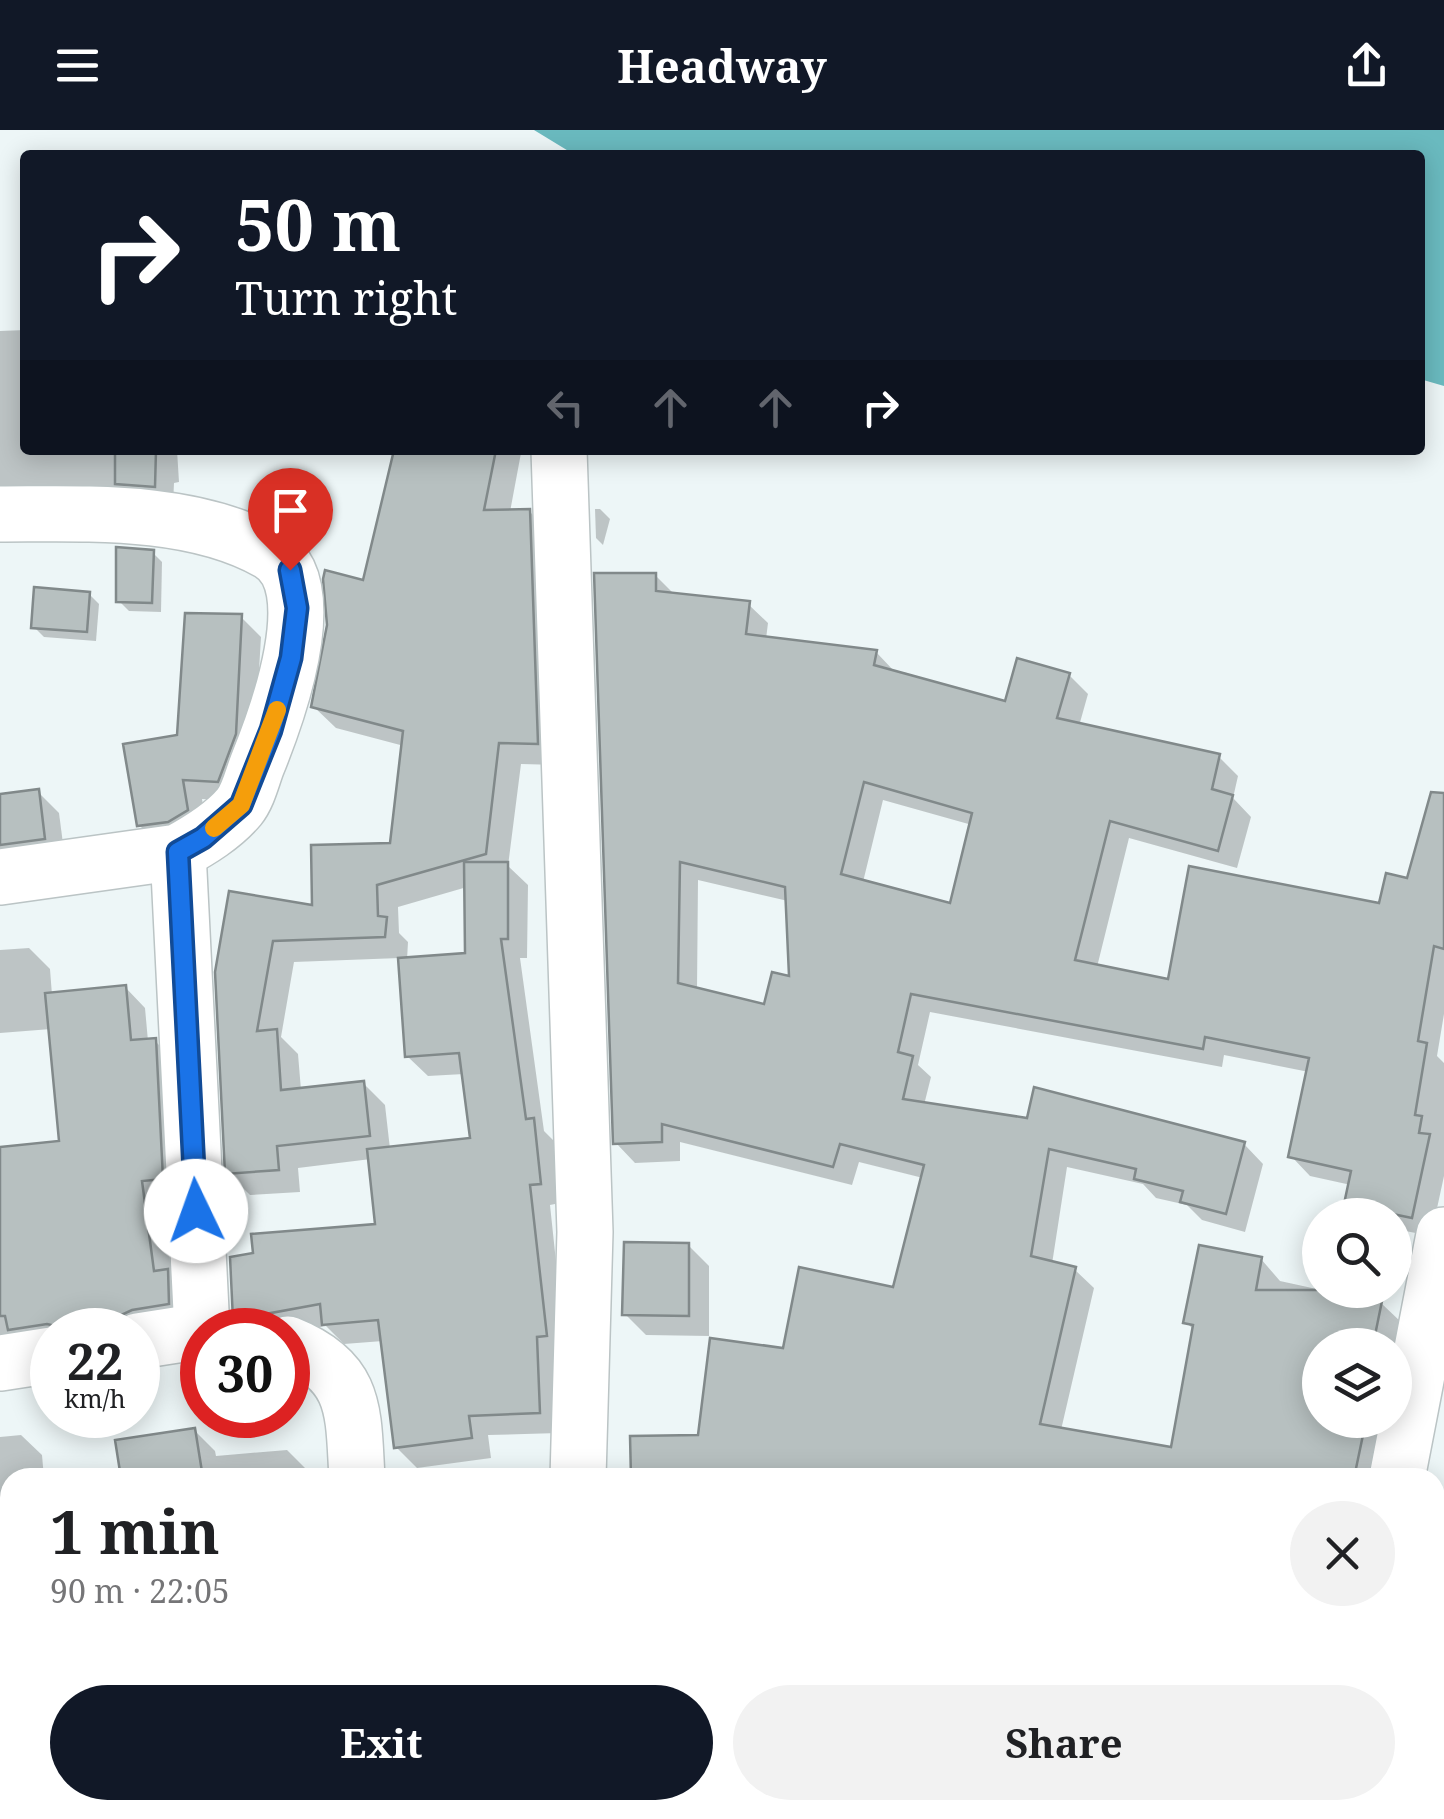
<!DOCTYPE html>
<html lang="en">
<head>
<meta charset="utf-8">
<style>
  body { margin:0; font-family:"Noto Serif",serif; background:#f2f2f2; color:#202124; height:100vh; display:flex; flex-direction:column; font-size:38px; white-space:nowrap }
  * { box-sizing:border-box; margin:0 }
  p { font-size:32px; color:#757577 }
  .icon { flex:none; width:55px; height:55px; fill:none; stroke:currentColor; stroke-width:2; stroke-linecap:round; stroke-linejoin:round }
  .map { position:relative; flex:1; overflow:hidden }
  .details { position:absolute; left:0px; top:1338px; width:1445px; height:352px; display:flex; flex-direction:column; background:#fff; border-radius:30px 30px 0 0; box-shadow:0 5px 25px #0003 }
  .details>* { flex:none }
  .hud { position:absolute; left:20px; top:20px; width:1405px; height:305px; border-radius:10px; box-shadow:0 5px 25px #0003; background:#111827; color:#fff; overflow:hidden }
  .buttons { position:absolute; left:1302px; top:1068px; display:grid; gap:20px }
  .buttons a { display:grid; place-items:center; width:110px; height:110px; border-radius:50%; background:#fff; box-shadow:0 5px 25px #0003; font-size:50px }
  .speed { position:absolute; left:30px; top:1178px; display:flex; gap:20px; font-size:50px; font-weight:700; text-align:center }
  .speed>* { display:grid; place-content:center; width:130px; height:130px; border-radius:50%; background:#fff; box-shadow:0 5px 25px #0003; line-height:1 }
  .speed small { font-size:25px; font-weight:400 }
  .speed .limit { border:15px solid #d22; background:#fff; color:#111 }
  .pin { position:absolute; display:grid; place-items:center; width:85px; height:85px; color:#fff; margin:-102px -42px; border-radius:50% 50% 50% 0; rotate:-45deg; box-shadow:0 0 10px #0007 }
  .pin .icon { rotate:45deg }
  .me { position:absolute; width:110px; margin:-55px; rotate:357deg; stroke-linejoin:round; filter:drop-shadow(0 0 8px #0008) }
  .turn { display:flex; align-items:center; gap:35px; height:210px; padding:0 50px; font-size:45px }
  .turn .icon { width:130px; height:130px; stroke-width:2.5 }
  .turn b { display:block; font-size:70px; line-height:85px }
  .lanes { display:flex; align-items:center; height:95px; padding:0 50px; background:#0003; justify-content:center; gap:50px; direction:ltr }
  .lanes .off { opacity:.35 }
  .round { display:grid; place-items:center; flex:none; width:105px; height:105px; border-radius:52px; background:#f2f2f2 }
  .headline { display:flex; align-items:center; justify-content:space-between; height:170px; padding:0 50px }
  h1 { font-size:60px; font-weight:700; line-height:75px }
  .action { display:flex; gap:20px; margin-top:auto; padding:20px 50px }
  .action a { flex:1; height:115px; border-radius:60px; background:#111827; color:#fff; font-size:40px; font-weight:700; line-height:115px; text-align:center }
  .action a+a { background:#f2f2f2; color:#202124 }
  header { display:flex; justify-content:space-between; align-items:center; height:130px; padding:0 50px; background:#111827; color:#fff; font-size:45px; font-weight:700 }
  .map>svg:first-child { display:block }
  .water { fill:#6ababf }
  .shadow { fill:#0003; fill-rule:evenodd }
  .building { fill:#b7c0c0; stroke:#81898a; stroke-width:2.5; fill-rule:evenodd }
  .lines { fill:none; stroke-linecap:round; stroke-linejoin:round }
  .minor-casing { stroke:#bbc4c5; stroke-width:58 }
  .minor { stroke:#fff; stroke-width:55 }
  .route-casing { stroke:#114b97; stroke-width:25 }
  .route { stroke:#1a73e8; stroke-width:18 }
  .slow { stroke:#f59e0b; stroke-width:18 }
</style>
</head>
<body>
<header><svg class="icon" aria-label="menu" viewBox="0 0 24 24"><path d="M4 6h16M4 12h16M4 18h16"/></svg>Headway<svg class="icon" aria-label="share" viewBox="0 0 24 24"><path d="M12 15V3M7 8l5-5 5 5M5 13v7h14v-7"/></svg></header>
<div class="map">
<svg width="1444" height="1689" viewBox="0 0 1444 1689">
  <rect width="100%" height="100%" fill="#edf6f7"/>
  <!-- water -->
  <path class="water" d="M534,0H1444V256L1420,249V25H575Z"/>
  <!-- shadow -->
  <g class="shadow">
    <path d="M25,200V320H177L179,352L174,353L173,375L0,366V201Z"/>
    <path d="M423,320H519L521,323L510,382L529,381L551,403L559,635L521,634L508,736L528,755L527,828H520L544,1001L554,1011L560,1073L550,1075L566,1226L559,1303L488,1305L491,1328L417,1338L396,1317L383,1211L344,1214L326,1196L288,1203V1200H246L235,1189L378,1096L371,1029L298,1038L300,1062L250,1065L228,1043L218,842L315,778L392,716L404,616L336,598L313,576ZM467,757L468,825L407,830L408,812L399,803L398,777ZM400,828L407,926L428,946L464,944L473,1010L390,1019L385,975L363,953L301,960L298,924L281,907L294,832Z"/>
    <path d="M595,379H600L610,389L603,415L596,408Z"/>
    <path d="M152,422L162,432L161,482L129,481L119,471Z"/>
    <path d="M655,445L675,465L748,474L768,493L766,509L876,522L895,542L1006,574L1069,545L1088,564L1079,596L1218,626L1238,646L1233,668L1251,687L1237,738L1129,708L1097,837L1170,851L1381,775L1409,751L1444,668V884L1437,926L1444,933V1046L1431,1106L1395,1099V1085H1358L1347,1073L1351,1055L1310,1046L1291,1026L1309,942L1224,925L1222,937L930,882L918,935L931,947L924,975L1029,991L1244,1014L1263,1034L1245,1102L1202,1090L1187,1075L1156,1068L1143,1054L1067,1037L1052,1134L1074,1139L1094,1158L1061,1300L1173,1320L1195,1201L1186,1192L1261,1129L1280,1151L1381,1173L1401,1192L1395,1215H1320V1290H1380L1374,1320L1381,1327L1377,1348H633L700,1307L785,1221L895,1160L923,1048L859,1032L852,1055L680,1012V1031L635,1033L616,1013ZM883,670L972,695L952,776L863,752ZM698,750L788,771L791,849L766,877L697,860Z"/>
    <path d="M89,464L99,474L96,511L44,507L34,497Z"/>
    <path d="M241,487L261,507L254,625L237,671L202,669L207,700L159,715L139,695Z"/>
    <path d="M38,662L59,683L65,729L0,737V666Z"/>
    <path d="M29,818L50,839L52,865L125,857L145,878L148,911H155L176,932L183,1069L162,1071L172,1146L187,1162L189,1194L138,1200H52L0,1209V1017L61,1010L51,899L0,903V820Z"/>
    <path d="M688,1115L709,1136V1206L646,1205L625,1184Z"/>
    <path d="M194,1300L215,1321L216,1326L287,1320L308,1341L309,1348H124Z"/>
    <path d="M21,1305L42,1325L44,1348H10V1522L0,1523V1307Z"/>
    <path d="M1437,1463L1444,1464V1655L1435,1649Z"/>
    <path d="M50,1680H137L139,1689H52Z"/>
    <path d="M430,1680H543L544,1689H454V1686L436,1687Z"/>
  </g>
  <!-- building -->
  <g class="building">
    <path d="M115,320H156L155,357L115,354Z"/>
    <path d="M394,320H496L484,380L530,379L538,614L499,613L486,724L377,755L378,786L387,787L385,807L273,811L257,901L277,899L281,960L364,951L370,1006L277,1016L279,1040L225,1044L215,842L229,761L312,775L311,715L390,713L403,601L311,577L327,495L323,449L325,440L363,450Z"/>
    <path d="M116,417L154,420L152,473L116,472Z"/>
    <path d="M594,443H656V461L750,471L746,504L877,520L874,535L1005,571L1017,528L1070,543L1057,588L1220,624L1212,659L1233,665L1218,721L1110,691L1075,830L1168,849L1189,736L1379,773L1386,743L1407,748L1431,662L1444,663V819L1434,816L1418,911L1427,913L1415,985L1422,986L1419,1003L1430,1004L1412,1088L1344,1074L1351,1041L1288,1027L1309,928L1205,907L1203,919L911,864L898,922L913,926L903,969L1027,988L1034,957L1245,1012L1226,1084L1180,1072L1183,1061L1134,1049L1136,1039L1049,1019L1031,1126L1076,1137L1040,1294L1171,1317L1193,1195L1183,1193L1199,1115L1262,1127L1256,1160H1334L1382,1171L1373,1215H1320V1290H1355L1352,1303L1363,1305L1354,1348H631L630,1306L698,1305L710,1208L783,1218L799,1137L893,1157L924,1035L840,1014L833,1037L662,994V1012L613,1014ZM864,652L972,683L950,773L841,744ZM680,732L785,757L789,846L772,842L764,874L678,853Z"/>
    <path d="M34,457L90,462L87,502L31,498Z"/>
    <path d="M185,483L242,484L236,604L218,652L183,650L188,680L168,692L137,696L123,614L177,605Z"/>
    <path d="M39,659L45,709L0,715V664Z"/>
    <path d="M464,732H508V809H501L526,989L534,988L541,1054L530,1055L547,1206L537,1207L540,1283L469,1286L472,1308L394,1318L378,1190L322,1195L320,1174L233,1190L230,1127L253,1123L251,1104L375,1094L367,1019L470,1008L459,923L405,927L398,828L465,823Z"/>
    <path d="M126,855L131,910L156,908L163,1049L142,1051L154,1141L168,1139L169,1174L132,1180L119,1186L113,1194L73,1200L47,1194L8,1200L5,1186H0V1017L59,1011L45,863Z"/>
    <path d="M624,1112L689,1113V1186L622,1185Z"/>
    <path d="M195,1298L203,1348H121L115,1310Z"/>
  </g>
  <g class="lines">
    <defs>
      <g id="minor">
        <path d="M559,320L585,1102L578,1348"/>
        <path d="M0,384C86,384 191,378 269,422C327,454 276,588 257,635C252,648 248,666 239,677C223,696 200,710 178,722L0,747"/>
        <path d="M178,722L202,1201"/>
        <path d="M138,1211L202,1201"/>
        <path d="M288,1214C358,1242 353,1282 357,1348"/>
        <path d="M0,1233L52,1225"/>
        <path d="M1397,1348L1444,1105"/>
        <path d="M1435,1664L1444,1663"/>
        <path d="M380,1680V1689"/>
        <path d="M567,1689V1680"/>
        <path d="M664,1689L845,1680"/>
      </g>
    </defs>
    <!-- minor casing -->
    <use href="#minor" class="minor-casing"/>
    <!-- minor -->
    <use href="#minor" class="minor"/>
  </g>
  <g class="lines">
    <defs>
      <path id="route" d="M196,1081L178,722L203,708L241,675L271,600L291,528L297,478L290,440"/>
    </defs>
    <!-- route casing -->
    <use href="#route" class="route-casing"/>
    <!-- route -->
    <use href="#route" class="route"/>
    <!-- slow -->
    <path class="slow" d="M214,698L241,675L277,580"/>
  </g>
</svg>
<div class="buttons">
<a><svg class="icon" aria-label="search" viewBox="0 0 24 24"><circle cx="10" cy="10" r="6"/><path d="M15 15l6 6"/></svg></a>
<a><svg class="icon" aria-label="layers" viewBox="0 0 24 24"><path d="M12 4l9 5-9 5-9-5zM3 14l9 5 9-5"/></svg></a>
</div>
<div class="speed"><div>22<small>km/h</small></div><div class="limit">30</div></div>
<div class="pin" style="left:290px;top:440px;background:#d93025"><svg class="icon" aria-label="arrive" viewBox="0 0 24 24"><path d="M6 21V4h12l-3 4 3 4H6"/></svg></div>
<svg class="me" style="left:196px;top:1081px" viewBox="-20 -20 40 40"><circle r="19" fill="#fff"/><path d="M0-13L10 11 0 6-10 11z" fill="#1a73e8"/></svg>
<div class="hud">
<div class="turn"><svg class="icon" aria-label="right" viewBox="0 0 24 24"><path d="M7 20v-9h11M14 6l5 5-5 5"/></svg><div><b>50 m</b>Turn right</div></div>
<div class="lanes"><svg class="icon off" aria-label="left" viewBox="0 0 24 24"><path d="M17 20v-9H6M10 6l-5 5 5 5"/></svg><svg class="icon off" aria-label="ahead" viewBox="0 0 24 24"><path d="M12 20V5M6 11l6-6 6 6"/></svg><svg class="icon off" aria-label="ahead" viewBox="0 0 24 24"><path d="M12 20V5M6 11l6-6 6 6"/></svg><svg class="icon" aria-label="right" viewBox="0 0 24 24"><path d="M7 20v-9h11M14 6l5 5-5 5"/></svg></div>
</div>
<section class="details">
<div class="headline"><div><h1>1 min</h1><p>90 m · 22:05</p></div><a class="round"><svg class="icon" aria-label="close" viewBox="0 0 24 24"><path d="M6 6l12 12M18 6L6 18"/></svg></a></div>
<div class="action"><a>Exit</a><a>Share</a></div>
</section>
</div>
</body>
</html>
